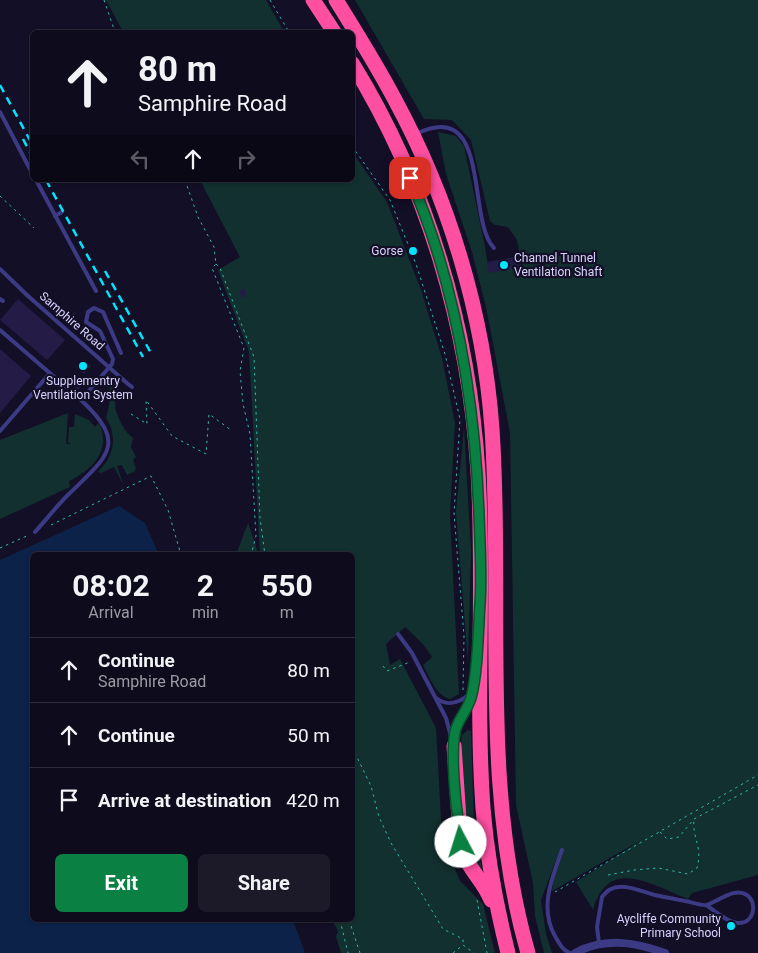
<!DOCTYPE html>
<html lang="en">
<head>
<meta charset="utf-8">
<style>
  body { margin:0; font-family:Roboto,sans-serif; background:#1c1929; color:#f1f3f6; height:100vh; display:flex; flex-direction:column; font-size:19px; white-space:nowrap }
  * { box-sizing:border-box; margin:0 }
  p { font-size:16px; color:#9b9ba3 }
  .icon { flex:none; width:28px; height:28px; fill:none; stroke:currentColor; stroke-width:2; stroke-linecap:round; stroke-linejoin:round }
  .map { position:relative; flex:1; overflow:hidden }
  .side { position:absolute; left:30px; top:552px; width:325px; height:370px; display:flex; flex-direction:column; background:#0e0b1c; border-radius:8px; box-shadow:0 1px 4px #0004,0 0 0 1px #2e2b3b }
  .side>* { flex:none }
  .top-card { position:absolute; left:30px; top:30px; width:325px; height:152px; border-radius:8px; box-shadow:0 1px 4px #0004,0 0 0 1px #2e2b3b; background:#0e0b1c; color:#f1f3f6; overflow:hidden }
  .pin { position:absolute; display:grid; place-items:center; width:42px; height:42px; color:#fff; margin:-21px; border-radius:10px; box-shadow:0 2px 8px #0006 }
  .me { position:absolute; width:55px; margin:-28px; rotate:355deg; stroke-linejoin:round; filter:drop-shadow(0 0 4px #0008) }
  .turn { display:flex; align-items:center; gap:18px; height:105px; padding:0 25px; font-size:22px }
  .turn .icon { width:65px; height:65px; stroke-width:2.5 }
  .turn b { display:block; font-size:35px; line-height:42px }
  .lanes { display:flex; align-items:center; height:48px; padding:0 25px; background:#0003; justify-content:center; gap:25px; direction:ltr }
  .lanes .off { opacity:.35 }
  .eta { display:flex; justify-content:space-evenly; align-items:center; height:85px; text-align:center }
  .eta b { font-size:30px; font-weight:700; line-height:35px }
  .action { display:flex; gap:10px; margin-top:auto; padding:10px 25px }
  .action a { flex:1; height:58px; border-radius:8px; background:#0b8043; color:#fff; font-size:20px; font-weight:700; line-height:58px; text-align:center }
  .action a+a { background:#1c1929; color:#f1f3f6 }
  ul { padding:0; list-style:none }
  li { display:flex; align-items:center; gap:15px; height:65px; padding:0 25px; border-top:1px solid #2e2b3b }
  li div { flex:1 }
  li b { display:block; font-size:19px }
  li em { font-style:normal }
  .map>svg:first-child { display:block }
  .green { fill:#12302f }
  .water { fill:#0c2248 }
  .building { fill:#241b47 }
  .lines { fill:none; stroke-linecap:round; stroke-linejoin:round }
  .path { stroke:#2fb8b0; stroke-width:1; stroke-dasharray:2.5 4; stroke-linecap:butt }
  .lane { stroke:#3d3a85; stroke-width:4 }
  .street { stroke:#3d3a85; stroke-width:8 }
  .highway { stroke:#ff4fa3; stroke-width:15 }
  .rail { stroke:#00e5ff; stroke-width:2.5; stroke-dasharray:8 6; stroke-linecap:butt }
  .lane-bridge { stroke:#3d3a85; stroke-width:4 }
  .route-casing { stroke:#07532c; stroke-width:12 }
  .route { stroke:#0b8043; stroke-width:9 }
  .poi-dot { fill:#00e5ff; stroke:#130f26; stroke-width:2 }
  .labels { text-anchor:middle; stroke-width:4.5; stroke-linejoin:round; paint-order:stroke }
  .poi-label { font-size:12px; fill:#d9d4ff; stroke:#130f26; text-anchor:end }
  .street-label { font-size:12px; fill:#d9d4ff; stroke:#130f26 }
</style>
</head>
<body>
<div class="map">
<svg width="758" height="953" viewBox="0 0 758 953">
  <rect width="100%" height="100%" fill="#130f26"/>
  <!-- green -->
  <g class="green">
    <path d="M106,0H266L284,32H123Z"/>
    <path d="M355,0H758V875L692,893L688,899C652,885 608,855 593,910L576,882L643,839L552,891L557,857L541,900L546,934L552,953H544L535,916L533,883L516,805L510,433L486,307L472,252L446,174L438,132L456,136L464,146L485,247L489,272L522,267L517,240L508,227L495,225L490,221L471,140L452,120L424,119Z"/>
    <path d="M353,153L387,202L421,290L442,358L455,423L450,515L459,694L450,699C436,695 430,678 423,665L432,657L422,643L405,627L386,644L390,665L400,659L436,728L442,837L460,881L483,904L495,953H341L336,937L338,931L332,920H352V555H260L249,352L218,270L240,257L200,180H352Z"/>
    <path d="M110,378L116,383L113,391C117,398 114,404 116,411C120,422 124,431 133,438L131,447L136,457L133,460L136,468L135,471L127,475L122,465L117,466L124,486L114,467L101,473L98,472C114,456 118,437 106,418L109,406Z"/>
    <path d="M68,413L66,444H71L68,442L69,427H74L75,414L89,420L95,427L99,423C112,450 92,470 69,481L70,487L0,519V440Z"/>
    <path d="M464,428L471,551L468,662L456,512Z"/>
    <path d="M248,523L259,555H236Z"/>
    <path d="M468,730L471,731L474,826L483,875L467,847L460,756L462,735Z"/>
  </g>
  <!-- water -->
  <path class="water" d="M119,506L145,523L159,555H32V920H293L305,953H0V560Z"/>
  <!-- building -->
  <g class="building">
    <path d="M520,256L522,267L489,273L487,262Z"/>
    <path d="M244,289L247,295L242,298L239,291Z"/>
    <path d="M18,299L65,340L47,360L0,320Z"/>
    <path d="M0,349L31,376L0,413Z"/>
    <path d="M83,359L91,366L84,374L76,367Z"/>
    <path d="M82,380L85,382L78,390L75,388Z"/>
  </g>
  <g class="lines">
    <!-- path -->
    <g class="path">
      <path d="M104,0L115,32"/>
      <path d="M270,0L289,32"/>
      <path d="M352,146L390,200L416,264L445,354L460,419L454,513L464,636L463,690"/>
      <path d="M185,180L198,217L214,247L216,264L212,268L244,348L240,371L243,404L250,434L256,536L251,555"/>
      <path d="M0,196L34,228"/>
      <path d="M216,264L220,268L254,357L260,518L265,555"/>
      <path d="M131,414L147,424L146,400L172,436L206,454L209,414L231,430"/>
      <path d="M51,525L151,476L168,510L181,555"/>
      <path d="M0,548L29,535"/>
      <path d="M383,666L387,671L410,662"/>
      <path d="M352,747L371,786L379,817L391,843L443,929L463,939V945"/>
      <path d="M660,832L667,839L679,837L694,819L758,785"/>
      <path d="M608,875L634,870L658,868L688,874L697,868C703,846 692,839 694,819"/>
      <path d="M555,892L758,775"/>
      <path d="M477,900L487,953"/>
      <path d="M340,920L348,953"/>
      <path d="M349,920L360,953"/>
      <path d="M453,953L463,945L474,953"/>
    </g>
    <!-- lane -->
    <g class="lane">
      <path d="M0,112L32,173"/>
      <path d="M416,134C492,96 466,220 494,248"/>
      <path d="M36,180L96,291"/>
      <path d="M55,216L62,212"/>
      <path d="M0,269L28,296"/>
      <path d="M0,299L3,301"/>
      <path d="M0,330L81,400"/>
      <path d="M128,384L132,387"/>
      <path d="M0,431L50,373"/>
      <path d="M35,532C47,519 58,504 71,492C109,455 127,443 81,400L112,364L113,359L100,331L86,322L88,312L94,308L103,312L121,353"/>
      <path d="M398,634L412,653L446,718L453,744"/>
      <path d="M436,698C449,708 461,702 472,692"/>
      <path d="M454,738C455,723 468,709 472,692"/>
      <path d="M562,850C552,878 539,908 555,936C559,943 562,950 570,953"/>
      <path d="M599,943L597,927L602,897C615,878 637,890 655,895C664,897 675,899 685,901C691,902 701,906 707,905C719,901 734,887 747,895C758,903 754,923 739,923C729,924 714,910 706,905"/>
    </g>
    <!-- street -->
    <path class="street" d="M575,953C604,937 635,942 665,953"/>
    <!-- highway -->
    <g class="highway">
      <path d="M313,0L334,32"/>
      <path d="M336,0C356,32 376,64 394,98C449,199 484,315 492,429C504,604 479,782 528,953"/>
      <path d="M352,63C428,186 469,329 478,472C485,584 475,697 483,808C487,857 496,905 508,953"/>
      <path d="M454,746L461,848C467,868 484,881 491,900"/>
    </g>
    <!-- rail -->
    <g class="rail">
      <path d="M0,85L32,144"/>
      <path d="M23,139L32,156"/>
      <path d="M46,180L143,357"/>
      <path d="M105,271L151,353"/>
    </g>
    <!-- lane-bridge -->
    <path class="lane-bridge" d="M28,296L128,384"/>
  </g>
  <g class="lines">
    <defs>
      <path id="route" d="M410,178C456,284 475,400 479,514C480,544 482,575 480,604C478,632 478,673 471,698C467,711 457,721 455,732C450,759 457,814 461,842"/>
    </defs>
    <!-- route casing -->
    <use href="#route" class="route-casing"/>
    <!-- route -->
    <use href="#route" class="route"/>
  </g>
  <!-- markers -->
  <g class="poi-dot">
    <circle cx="413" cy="251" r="5"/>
    <circle cx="504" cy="265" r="5"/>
    <circle cx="83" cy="366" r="5"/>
    <circle cx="731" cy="926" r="5"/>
  </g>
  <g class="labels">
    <!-- poi labels -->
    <g class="poi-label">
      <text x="403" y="255">Gorse</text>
      <text x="514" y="262" text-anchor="start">Channel Tunnel<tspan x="514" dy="14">Ventilation Shaft</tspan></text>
      <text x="83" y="385" text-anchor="middle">Supplementry<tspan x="83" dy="14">Ventilation System</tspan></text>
      <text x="721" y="923">Aycliffe Community<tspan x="721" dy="14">Primary School</tspan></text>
    </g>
    <!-- street labels -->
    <g class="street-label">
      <text transform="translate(72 321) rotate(41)" y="4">Samphire Road</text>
    </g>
  </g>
</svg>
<div class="pin" style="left:410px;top:178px;background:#d93025"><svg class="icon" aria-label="arrive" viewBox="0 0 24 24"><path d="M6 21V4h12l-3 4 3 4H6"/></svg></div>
<svg class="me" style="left:461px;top:842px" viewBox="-20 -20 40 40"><circle r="19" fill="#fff"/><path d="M0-13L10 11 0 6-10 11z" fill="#0b8043"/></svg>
<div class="top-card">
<div class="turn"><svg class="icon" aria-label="ahead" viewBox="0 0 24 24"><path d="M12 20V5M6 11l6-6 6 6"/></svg><div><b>80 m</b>Samphire Road</div></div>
<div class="lanes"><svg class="icon off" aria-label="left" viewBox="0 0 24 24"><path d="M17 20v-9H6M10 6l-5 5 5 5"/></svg><svg class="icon" aria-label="ahead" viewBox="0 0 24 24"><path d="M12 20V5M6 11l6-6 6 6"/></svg><svg class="icon off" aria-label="right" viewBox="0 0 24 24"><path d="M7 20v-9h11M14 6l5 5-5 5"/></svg></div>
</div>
<section class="side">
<div class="eta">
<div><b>08:02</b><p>Arrival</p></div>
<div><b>2</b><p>min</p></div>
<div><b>550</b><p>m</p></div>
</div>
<ul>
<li><svg class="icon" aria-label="ahead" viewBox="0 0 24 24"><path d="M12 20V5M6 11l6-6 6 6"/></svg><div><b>Continue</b><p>Samphire Road</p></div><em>80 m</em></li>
<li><svg class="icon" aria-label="ahead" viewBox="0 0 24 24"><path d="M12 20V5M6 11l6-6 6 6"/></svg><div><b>Continue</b></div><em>50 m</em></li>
<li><svg class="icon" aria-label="arrive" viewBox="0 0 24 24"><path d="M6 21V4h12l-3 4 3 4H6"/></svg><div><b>Arrive at destination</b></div><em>420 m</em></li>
</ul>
<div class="action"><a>Exit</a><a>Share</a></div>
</section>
</div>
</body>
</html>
